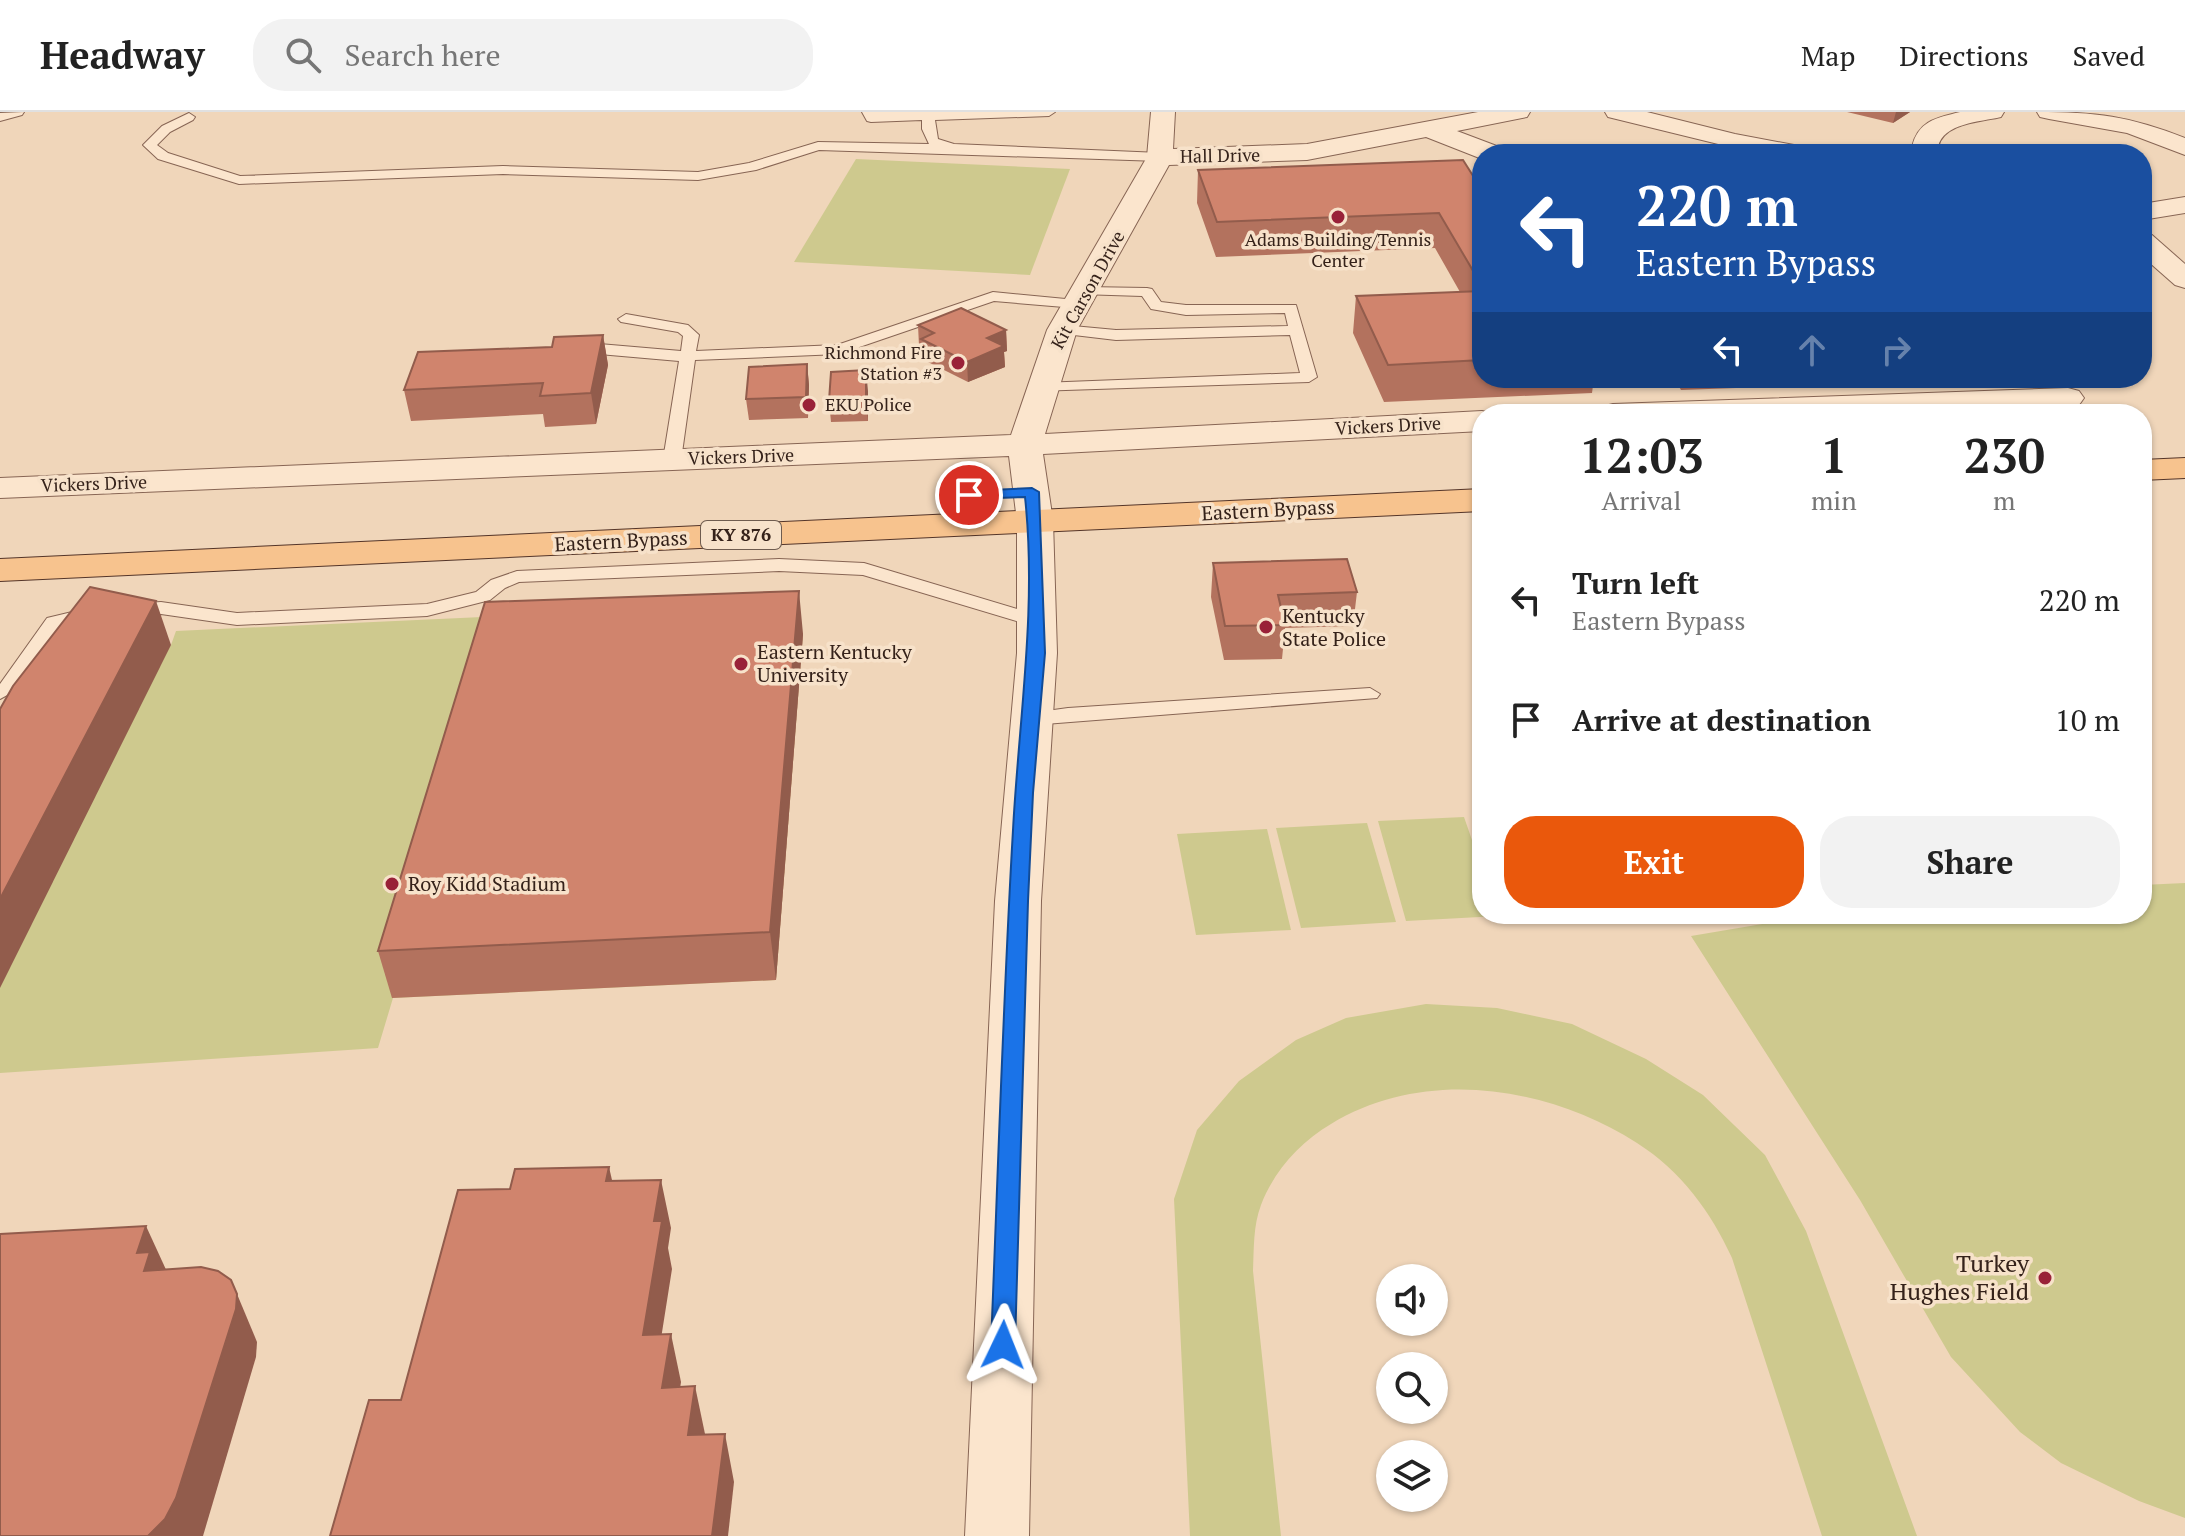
<!DOCTYPE html>
<html lang="en">
<head>
<meta charset="utf-8">
<style>
  body { margin:0; font-family:"PT Serif",serif; background:#f2f2f2; color:#222; height:100vh; display:flex; flex-direction:column; font-size:30px; white-space:nowrap }
  * { box-sizing:border-box; margin:0 }
  p { font-size:26px; color:#767676 }
  .icon { flex:none; width:44px; height:44px; fill:none; stroke:currentColor; stroke-width:2; stroke-linecap:round; stroke-linejoin:round }
  .map { position:relative; flex:1; overflow:hidden }
  .panel { position:absolute; left:1472px; top:292px; width:680px; height:520px; display:flex; flex-direction:column; background:#fff; border-radius:32px; box-shadow:0 2px 6px #0004 }
  .panel>* { flex:none }
  .hud { position:absolute; left:1472px; top:32px; width:680px; height:244px; border-radius:32px; box-shadow:0 2px 6px #0004; background:#1a4fa0; color:#fff; overflow:hidden }
  .buttons { position:absolute; left:1376px; top:1152px; display:grid; gap:16px }
  .buttons a { display:grid; place-items:center; width:72px; height:72px; border-radius:50%; background:#fff; box-shadow:0 2px 6px #0004; font-size:40px }
  .pin { position:absolute; display:grid; place-items:center; width:68px; height:68px; color:#fff; margin:-34px; border:4px solid #fff; border-radius:50%; box-shadow:0 2px 8px #0007 }
  .me { position:absolute; width:88px; margin:-44px; rotate:2deg; stroke-linejoin:round; filter:drop-shadow(0 0 6px #0008) }
  .turn { display:flex; align-items:center; gap:28px; height:168px; padding:0 32px; font-size:36px }
  .turn .icon { width:104px; height:104px; stroke-width:2.5 }
  .turn b { display:block; font-size:56px; line-height:68px }
  .lanes { display:flex; align-items:center; height:76px; padding:0 32px; background:#0003; justify-content:center; gap:40px; direction:ltr }
  .lanes .off { opacity:.35 }
  .eta { display:flex; justify-content:space-evenly; align-items:center; height:136px; text-align:center }
  .eta b { font-size:48px; font-weight:700; line-height:56px }
  .action { display:flex; gap:16px; margin-top:auto; padding:16px 32px }
  .action a { flex:1; height:92px; border-radius:32px; background:#ea580c; color:#fff; font-size:32px; font-weight:700; line-height:92px; text-align:center }
  .action a+a { background:#f2f2f2; color:#222 }
  ul { padding:0; list-style:none }
  li { display:flex; align-items:center; gap:24px; height:120px; padding:0 32px }
  li div { flex:1 }
  li b { display:block; font-size:30px }
  li em { font-style:normal }
  header { display:flex; align-items:center; gap:48px; box-sizing:border-box; height:112px; padding:0 40px; background:#fff; border-bottom:2px solid #e0e0e0 }
  header strong { font-size:38px }
  nav { display:flex; gap:44px; margin-inline-start:auto; font-size:28px }
  .search { width:560px; height:72px; background:#f2f2f2; display:flex; align-items:center; gap:20px; box-sizing:border-box; padding:0 28px; border-radius:32px; color:#767676; font-size:30px }
  .map>svg:first-child { display:block }
  .green { fill:#cec98e }
  .lines { fill:none; stroke-linecap:round; stroke-linejoin:round }
  .lane-casing { stroke:#876554; stroke-width:2 }
  .street-casing { stroke:#876554; stroke-width:2 }
  .primary-casing { stroke:#543529; stroke-width:2 }
  .lane { fill:#fbe5cd; fill-rule:evenodd }
  .street { fill:#fbe5cd; fill-rule:evenodd }
  .primary { fill:#f7c38e; fill-rule:evenodd }
  .wall { fill:#b3725e }
  .shaded-wall { fill:#925c4c }
  .building { fill:#d0846d; stroke:#925c4c; stroke-width:2 }
  .route { fill:#1a73e8; stroke:#114b97; stroke-width:2 }
  .poi-dot { fill:#992138; stroke:#f7e2ca; stroke-width:3 }
  .labels { text-anchor:middle; stroke-width:7; stroke-linejoin:round; paint-order:stroke }
  .far-street-label { font-size:18px; fill:#35221a; stroke:#f7e2ca }
  .far-poi-label { font-size:18px; fill:#35221a; stroke:#f7e2ca }
  .shield { fill:#f7e2ca; stroke:#6f5c4f; stroke-width:2 }
  .shield-label { font-size:18px; font-weight:bold; fill:#35221a }
  .street-label { font-size:20px; fill:#35221a; stroke:#f7e2ca }
  .poi-label { font-size:20px; fill:#35221a; stroke:#f7e2ca; text-anchor:start }
  .near-poi-label { font-size:24px; fill:#35221a; stroke:#f7e2ca; text-anchor:end }
</style>
</head>
<body>
<header>
<strong>Headway</strong>
<div class="search"><svg class="icon" aria-label="search" viewBox="0 0 24 24"><circle cx="10" cy="10" r="6"/><path d="M15 15l6 6"/></svg>Search here</div>
<nav><a>Map</a><a>Directions</a><a>Saved</a></nav>
</header>
<div class="map">
<svg width="2185" height="1424" viewBox="0 0 2185 1424">
  <rect width="100%" height="100%" fill="#f0d6ba"/>
  <!-- green -->
  <g class="green">
    <path d="M856,47L1070,57L1030,163L794,150Z"/>
    <path d="M504,504L803,522L776,868L393,886L378,936L0,961V676L171,533L176,519Z"/>
    <path d="M1464,705L1482,757V802L1498,804L1406,809L1378,709Z"/>
    <path d="M1367,711L1396,810L1301,816L1276,716Z"/>
    <path d="M1267,717L1291,818L1196,823L1177,722Z"/>
    <path d="M2185,771V1406L2139,1389L2061,1351L2020,1320L1951,1245L1860,1088L1691,824L1822,802H2142V773Z"/>
    <path d="M1426,892L1497,896L1572,912L1646,947L1703,983L1765,1043L1806,1119L1917,1424H1822L1732,1146C1711,1100 1681,1059 1637,1031C1548,974 1425,955 1331,1012C1300,1030 1274,1059 1261,1093C1253,1114 1254,1137 1253,1159L1281,1424H1190L1174,1087L1197,1018L1239,969L1296,928L1346,906Z"/>
  </g>
  <g class="lines">
    <defs>
      <g id="lane">
        <path d="M24,0L22,3L0,9V1Z"/>
        <path d="M862,0H1055L1049,4L935,8L938,27L954,32L1160,41L1167,45L1160,49L819,38L756,58L698,68L503,62L239,72L158,47L143,33L162,14L189,1L195,5L193,8L170,20L157,33L168,41L240,64L503,54L698,60L749,51L818,30L929,32L922,17V8L871,10L867,9Z"/>
        <path d="M1085,175L1147,176L1152,177L1161,190L1186,193H1296L1317,265L1309,270L1035,279L1033,276L1041,271L1300,261L1290,223L1116,228L1057,221L1054,218L1062,213L1116,218L1288,214L1285,201L1186,203L1151,197L1142,184L1080,182L1078,179Z"/>
        <path d="M993,180L1076,188L1083,192L1076,196L994,189L839,242L695,248L681,348L672,353L663,348L679,249L576,240L568,235L576,230L681,239L683,224L678,220L621,210L618,207L626,202L688,213L699,223L696,239L837,233Z"/>
        <path d="M779,447L864,451L1044,505L1047,509L1037,515L1030,513L863,463L779,459L519,470L505,476L490,488L427,504L237,513L161,502L131,504L121,498L131,492L161,490L237,501L427,492L476,480L491,468L517,459Z"/>
        <path d="M93,495L103,501L100,505L61,514L20,576L0,587V572L47,506Z"/>
        <path d="M1370,576L1380,582L1377,586L1032,613L1022,607L1032,601L1068,596Z"/>
      </g>
      <g id="street">
        <path d="M1151,0H1175L1173,37L1307,32L1478,0H1530L1527,5L1457,19L1502,36L1506,42H1482V47L1426,25L1307,48L1169,53L1077,218L1045,322L1482,299L1494,302H1482V319L1043,342L1053,409L1057,541L1041,789L1029,1424H965L995,789L1017,541V409L1009,344L0,386V366L1011,323L1047,218L1147,45Z"/>
        <path d="M1605,0H1647L1735,22L1810,36L1814,42H1759L1608,5Z"/>
        <path d="M1960,0H2004L2001,5C1980,10 1943,11 1938,35L1942,42H1916L1912,35C1918,9 1936,6 1960,0Z"/>
        <path d="M2037,0C2096,0 2129,4 2185,26V43L2127,21L2049,7L2040,5Z"/>
        <path d="M2185,85V101L2142,108V92Z"/>
        <path d="M2142,121L2152,123L2185,152V176L2175,173L2142,144Z"/>
        <path d="M2068,276L2079,279L2084,286L2079,293L1892,302H1597L1601,295L1613,292Z"/>
      </g>
      <g id="primary">
        <path d="M2185,346V366L2142,368V348Z"/>
        <path d="M1482,377V399L0,469V447Z"/>
      </g>
    </defs>
    <!-- lane casing -->
    <use href="#lane" class="lane-casing"/>
    <!-- street casing -->
    <use href="#street" class="street-casing"/>
    <!-- primary casing -->
    <use href="#primary" class="primary-casing"/>
    <!-- lane -->
    <use href="#lane" class="lane"/>
    <!-- street -->
    <use href="#street" class="street"/>
    <!-- primary -->
    <use href="#primary" class="primary"/>
  </g>
  <!-- wall -->
  <g class="wall">
    <path d="M1847,0H1910L1893,11Z"/>
    <path d="M1198,58L1482,78V266H1594L1592,281L1384,290L1353,221L1356,184L1460,180L1435,136L1216,145L1197,91Z"/>
    <path d="M918,213L1006,218L1007,239L1004,240L1005,255L968,270L922,247L921,235L919,234Z"/>
    <path d="M603,223L608,253L596,312L545,315L543,302L411,309L404,278L552,235Z"/>
    <path d="M807,252L809,273L808,306L749,308L746,287Z"/>
    <path d="M1674,266H1738L1736,276L1681,278Z"/>
    <path d="M868,279V309L831,310L829,289Z"/>
    <path d="M1213,451L1357,480L1353,514L1285,516L1282,547L1224,548L1211,485Z"/>
    <path d="M803,522L776,868L392,886L378,839Z"/>
  </g>
  <!-- shaded-wall -->
  <g class="shaded-wall">
    <path d="M1896,0H1910L1893,11Z"/>
    <path d="M1006,218L1007,239L1004,240L1005,255L968,270L967,250L987,226Z"/>
    <path d="M603,223L608,253L596,312L591,281Z"/>
    <path d="M807,252L809,273L808,306L806,285Z"/>
    <path d="M866,258L868,279V309L866,287Z"/>
    <path d="M799,479L803,522L776,868L770,820Z"/>
    <path d="M156,489L171,533L0,876V787Z"/>
    <path d="M609,1055L620,1103L606,1069Z"/>
    <path d="M661,1068L671,1116L668,1136L672,1157L654,1271L643,1223L654,1109Z"/>
    <path d="M146,1114L168,1162L166,1207L137,1141Z"/>
    <path d="M237,1182L257,1230L256,1245L203,1424H148Z"/>
    <path d="M671,1222L681,1270L673,1324L662,1276Z"/>
    <path d="M695,1274L705,1322L688,1323Z"/>
    <path d="M725,1322L734,1370L728,1424H712Z"/>
  </g>
  <!-- building -->
  <g class="building">
    <path d="M1463,48L1482,78V174L1439,101L1217,110L1198,58Z"/>
    <path d="M1482,179V248L1388,253L1356,184Z"/>
    <path d="M961,196L1006,218L987,226L1004,234L967,250L921,227L934,221L918,213Z"/>
    <path d="M603,223L591,281L540,284L543,271L404,278L418,240L552,235L554,225Z"/>
    <path d="M807,252L806,285L746,287L749,255Z"/>
    <path d="M866,258V287L829,289L831,260Z"/>
    <path d="M1347,447L1357,480L1278,483L1285,513L1225,514L1213,451Z"/>
    <path d="M90,475L156,489L0,787V597L13,574Z"/>
    <path d="M799,479L770,820L378,839L485,490Z"/>
    <path d="M609,1055L606,1069L661,1068L654,1109H662L643,1223L671,1222L662,1276L695,1274L688,1323L725,1322L712,1424H330L369,1288H401L458,1078L510,1077L515,1057Z"/>
    <path d="M146,1114L137,1141L150,1140L144,1159L201,1155L218,1159L231,1168L237,1182L236,1197L176,1386L165,1407L148,1424H0V1122Z"/>
  </g>
  <!-- route -->
  <path class="route" d="M1032,376L1039,380L1045,541L1033,681L1028,789L1015,1233L1011,1240L1003,1243L995,1240L991,1233C998,1062 1003,889 1013,718C1019,606 1037,496 1025,385L969,387L962,383L969,379Z"/>
  <!-- markers -->
  <g class="poi-dot">
    <circle cx="1338" cy="105" r="8"/>
    <circle cx="958" cy="251" r="8"/>
    <circle cx="809" cy="293" r="8"/>
    <circle cx="1266" cy="515" r="8"/>
    <circle cx="741" cy="552" r="8"/>
    <circle cx="392" cy="772" r="8"/>
    <circle cx="2045" cy="1166" r="8"/>
  </g>
  <g class="labels">
    <!-- far-street labels -->
    <g class="far-street-label">
      <text transform="translate(1220 44) rotate(-1)" y="6">Hall Drive</text>
      <text transform="translate(1088 178) rotate(-61)" y="6">Kit Carson Drive</text>
      <text transform="translate(1388 314) rotate(-3)" y="6">Vickers Drive</text>
      <text transform="translate(741 345) rotate(-2)" y="6">Vickers Drive</text>
      <text transform="translate(94 372) rotate(-2)" y="6">Vickers Drive</text>
    </g>
    <!-- far-poi labels -->
    <g class="far-poi-label">
      <text x="1338" y="134">Adams Building/Tennis<tspan x="1338" dy="21">Center</tspan></text>
      <text x="942" y="247" text-anchor="end">Richmond Fire<tspan x="942" dy="21">Station #3</tspan></text>
      <text x="825" y="299" text-anchor="start">EKU Police</text>
    </g>
    <!-- shield labels -->
    <rect class="shield" x="701" y="409" width="80" height="28" rx="6"/>
    <g class="shield-label">
      <text x="741" y="429">KY 876</text>
    </g>
    <!-- street labels -->
    <g class="street-label">
      <text transform="translate(1268 398) rotate(-3)" y="7">Eastern Bypass</text>
      <text transform="translate(621 429) rotate(-3)" y="7">Eastern Bypass</text>
    </g>
    <!-- poi labels -->
    <g class="poi-label">
      <text x="1282" y="511">Kentucky<tspan x="1282" dy="23">State Police</tspan></text>
      <text x="757" y="547">Eastern Kentucky<tspan x="757" dy="23">University</tspan></text>
      <text x="408" y="779">Roy Kidd Stadium</text>
    </g>
    <!-- near-poi labels -->
    <g class="near-poi-label">
      <text x="2029" y="1160">Turkey<tspan x="2029" dy="28">Hughes Field</tspan></text>
    </g>
  </g>
</svg>
<div class="buttons">
<a><svg class="icon" aria-label="sound" viewBox="0 0 24 24"><path d="M4 9h4l5-4v14l-5-4H4zM17 9q2 3 0 6"/></svg></a>
<a><svg class="icon" aria-label="search" viewBox="0 0 24 24"><circle cx="10" cy="10" r="6"/><path d="M15 15l6 6"/></svg></a>
<a><svg class="icon" aria-label="layers" viewBox="0 0 24 24"><path d="M12 4l9 5-9 5-9-5zM3 14l9 5 9-5"/></svg></a>
</div>
<div class="pin" style="left:969px;top:383px;background:#d93025"><svg class="icon" aria-label="arrive" viewBox="0 0 24 24"><path d="M6 21V4h12l-3 4 3 4H6"/></svg></div>
<svg class="me" style="left:1003px;top:1233px" viewBox="-20 -20 40 40"><path d="M0-17L14 15 0 8-14 15z" fill="#1a73e8" stroke="#fff" stroke-width="4"/></svg>
<div class="hud">
<div class="turn"><svg class="icon" aria-label="left" viewBox="0 0 24 24"><path d="M17 20v-9H6M10 6l-5 5 5 5"/></svg><div><b>220 m</b>Eastern Bypass</div></div>
<div class="lanes"><svg class="icon" aria-label="left" viewBox="0 0 24 24"><path d="M17 20v-9H6M10 6l-5 5 5 5"/></svg><svg class="icon off" aria-label="ahead" viewBox="0 0 24 24"><path d="M12 20V5M6 11l6-6 6 6"/></svg><svg class="icon off" aria-label="right" viewBox="0 0 24 24"><path d="M7 20v-9h11M14 6l5 5-5 5"/></svg></div>
</div>
<section class="panel">
<div class="eta">
<div><b>12:03</b><p>Arrival</p></div>
<div><b>1</b><p>min</p></div>
<div><b>230</b><p>m</p></div>
</div>
<ul>
<li><svg class="icon" aria-label="left" viewBox="0 0 24 24"><path d="M17 20v-9H6M10 6l-5 5 5 5"/></svg><div><b>Turn left</b><p>Eastern Bypass</p></div><em>220 m</em></li>
<li><svg class="icon" aria-label="arrive" viewBox="0 0 24 24"><path d="M6 21V4h12l-3 4 3 4H6"/></svg><div><b>Arrive at destination</b></div><em>10 m</em></li>
</ul>
<div class="action"><a>Exit</a><a>Share</a></div>
</section>
</div>
</body>
</html>
